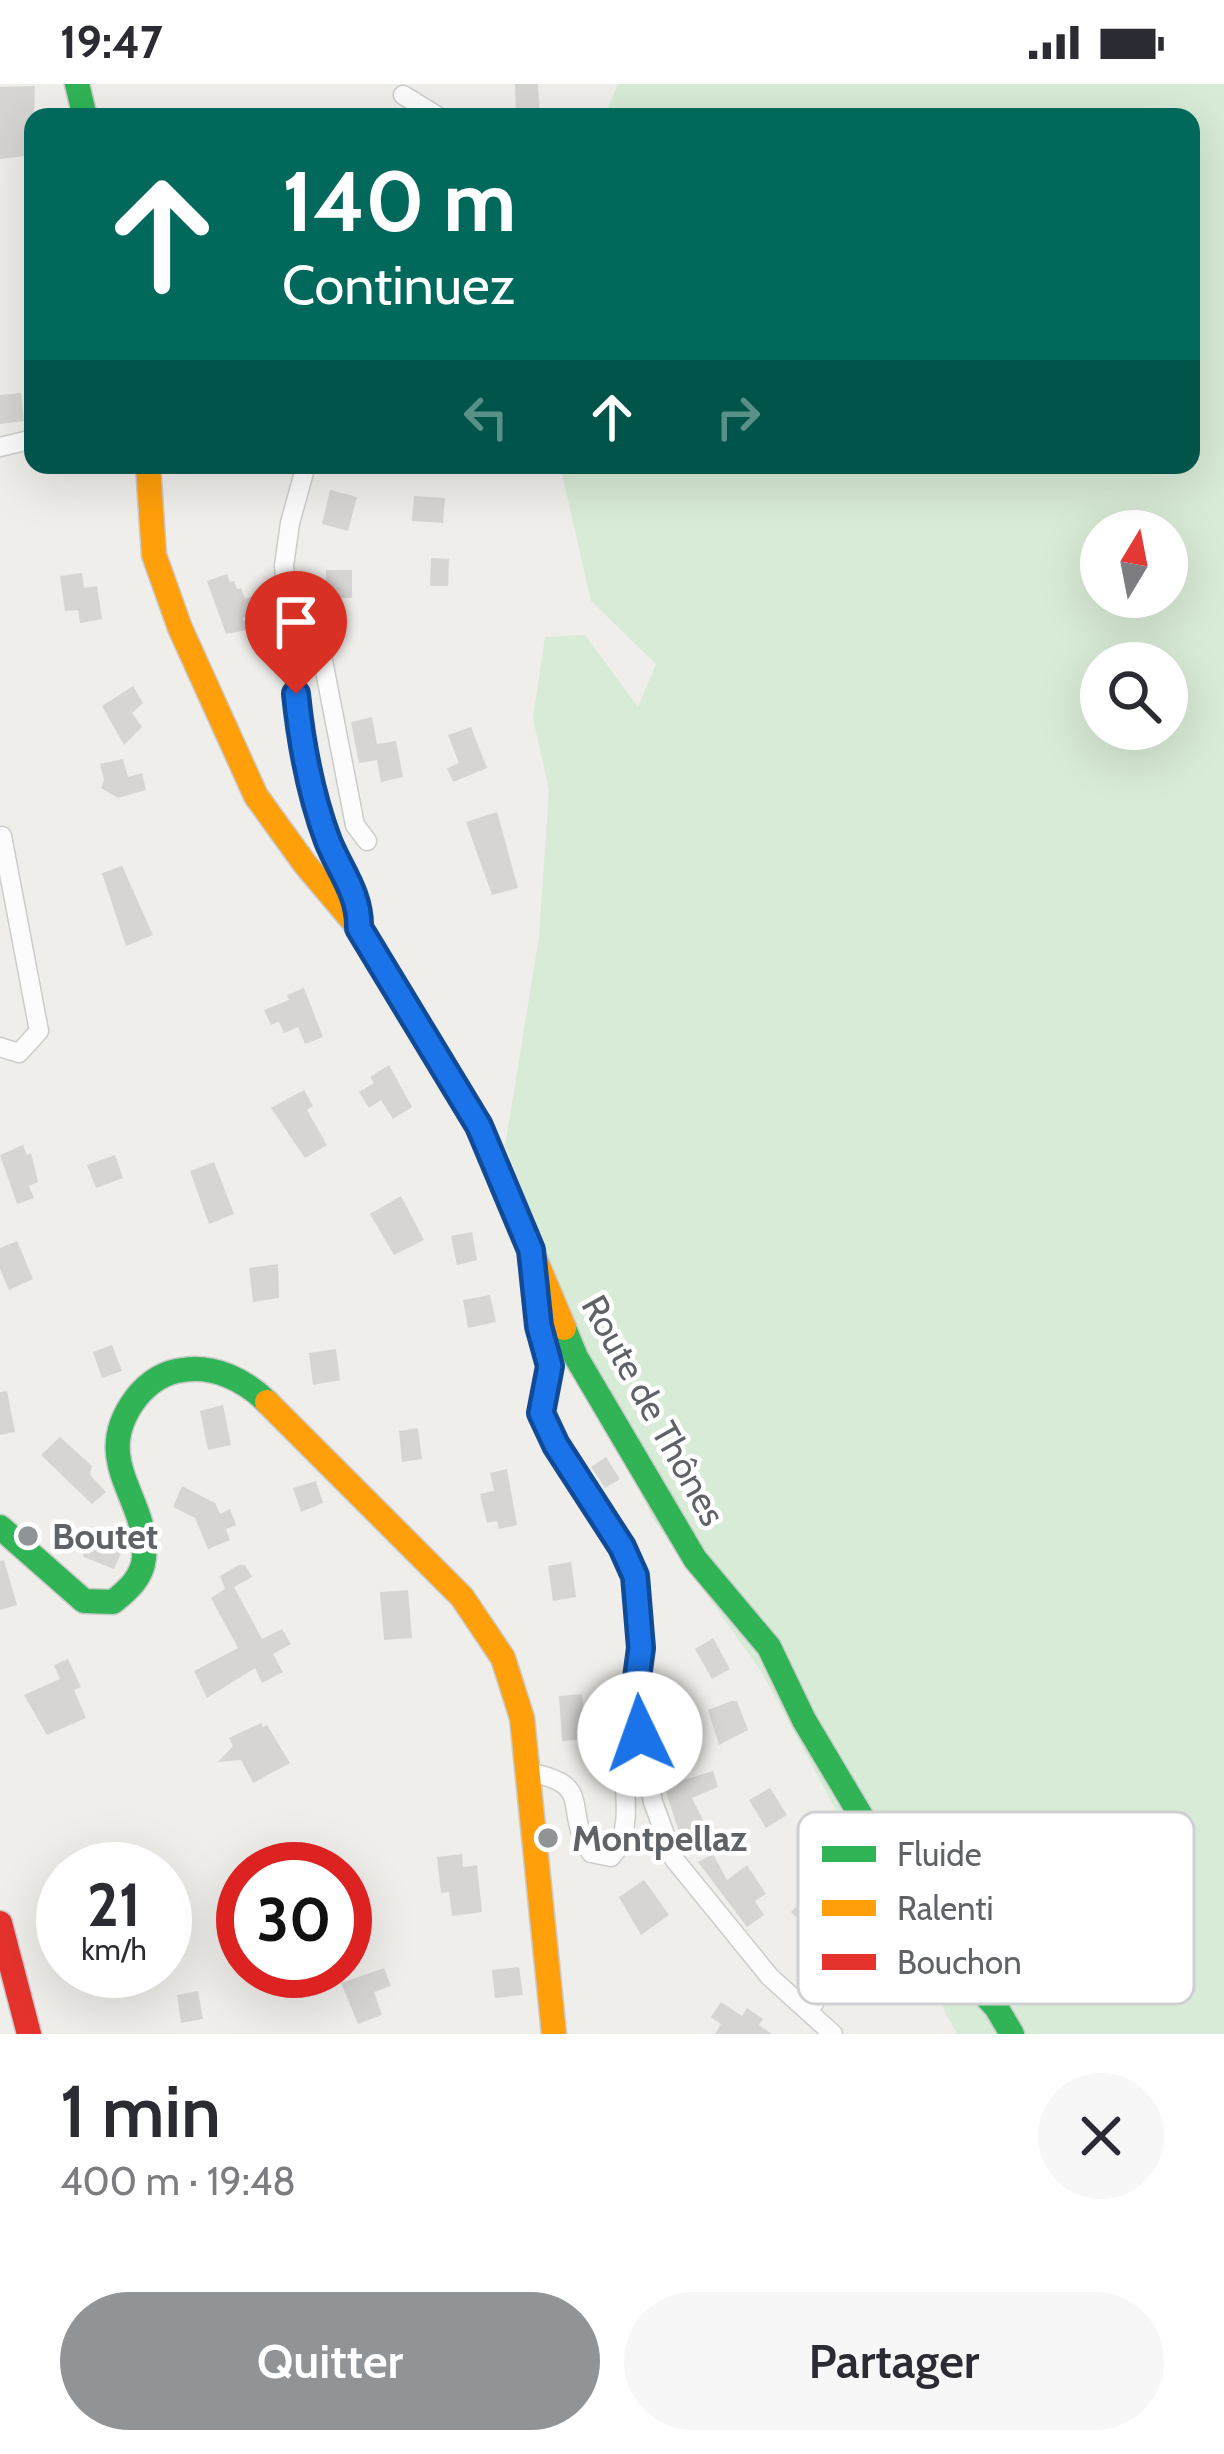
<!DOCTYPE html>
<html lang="fr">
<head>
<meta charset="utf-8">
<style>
  body { margin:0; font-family:Cabin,sans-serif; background:#f7f7f7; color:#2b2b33; height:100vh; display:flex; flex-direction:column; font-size:45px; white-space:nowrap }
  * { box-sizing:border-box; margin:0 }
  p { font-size:39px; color:#7c7c81 }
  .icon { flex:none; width:66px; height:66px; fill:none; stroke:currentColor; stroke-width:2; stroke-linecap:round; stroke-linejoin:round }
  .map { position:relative; height:1950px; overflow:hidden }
  .panel { display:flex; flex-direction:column; background:#fff; flex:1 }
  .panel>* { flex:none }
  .guide { position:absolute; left:24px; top:24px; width:1176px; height:366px; border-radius:24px; box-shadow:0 12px 48px #0002; background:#00695c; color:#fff; overflow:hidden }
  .needle { width:78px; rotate:10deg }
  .buttons { position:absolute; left:1080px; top:426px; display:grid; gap:24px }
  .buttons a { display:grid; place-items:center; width:108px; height:108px; border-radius:50%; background:#fff; box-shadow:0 12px 48px #0002; font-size:60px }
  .speed { position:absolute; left:36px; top:1758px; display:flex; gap:24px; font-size:60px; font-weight:700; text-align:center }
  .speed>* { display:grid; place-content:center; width:156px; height:156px; border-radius:50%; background:#fff; box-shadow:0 12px 48px #0002; line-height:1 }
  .speed small { font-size:30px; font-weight:400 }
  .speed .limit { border:18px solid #d22; background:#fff; color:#111 }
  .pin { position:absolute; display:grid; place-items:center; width:102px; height:102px; color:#fff; margin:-123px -51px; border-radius:50% 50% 50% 0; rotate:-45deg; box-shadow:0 0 12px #0007 }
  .pin .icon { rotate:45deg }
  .me { position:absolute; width:132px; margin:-66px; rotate:357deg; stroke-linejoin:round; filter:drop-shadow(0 0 9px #0008) }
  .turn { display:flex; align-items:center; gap:42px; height:252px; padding:0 60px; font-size:54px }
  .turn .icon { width:156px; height:156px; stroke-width:2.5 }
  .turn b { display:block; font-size:84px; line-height:102px }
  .lanes { display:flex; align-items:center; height:114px; padding:0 60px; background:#0003; justify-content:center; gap:60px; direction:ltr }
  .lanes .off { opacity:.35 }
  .round { display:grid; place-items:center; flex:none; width:126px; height:126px; border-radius:63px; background:#f7f7f7 }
  .head { display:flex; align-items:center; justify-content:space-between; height:204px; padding:0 60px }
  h1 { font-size:72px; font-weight:600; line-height:90px }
  .cta { display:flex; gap:24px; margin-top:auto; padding:24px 60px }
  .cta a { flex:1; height:138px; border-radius:72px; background:#919496; color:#fff; font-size:48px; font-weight:600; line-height:138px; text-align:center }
  .cta a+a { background:#f7f7f7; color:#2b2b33 }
  .status { display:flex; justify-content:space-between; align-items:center; height:84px; padding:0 60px; background:#fff; direction:ltr }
  .status svg { height:33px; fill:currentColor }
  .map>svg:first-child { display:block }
  .green { fill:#d8ebd6; fill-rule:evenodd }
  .building { fill:#d6d5d3 }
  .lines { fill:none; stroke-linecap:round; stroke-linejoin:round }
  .street-casing { stroke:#cbcccc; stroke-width:21 }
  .fast-casing { stroke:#cacacb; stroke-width:27 }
  .slow-casing { stroke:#cacacb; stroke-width:27 }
  .jam-casing { stroke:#cacacb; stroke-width:27 }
  .street { stroke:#fdfcfc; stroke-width:18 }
  .fast { stroke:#30b455; stroke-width:24 }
  .slow { stroke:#ff9f0a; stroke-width:24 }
  .jam { stroke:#e5322d; stroke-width:24 }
  .route-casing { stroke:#114b97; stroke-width:30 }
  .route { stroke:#1a73e8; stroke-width:21 }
  .poi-dot { fill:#919496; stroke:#fff; stroke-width:4.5 }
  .labels { text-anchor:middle; stroke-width:9; stroke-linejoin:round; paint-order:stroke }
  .street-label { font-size:36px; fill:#5f6368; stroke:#fff }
  .poi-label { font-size:36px; font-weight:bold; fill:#5f6368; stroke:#fff; text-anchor:start }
  .key { fill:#fff; stroke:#cfd0d2; stroke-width:3 }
  .key-label { font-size:33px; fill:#5f6368 }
</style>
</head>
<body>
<div class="status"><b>19:47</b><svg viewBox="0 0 49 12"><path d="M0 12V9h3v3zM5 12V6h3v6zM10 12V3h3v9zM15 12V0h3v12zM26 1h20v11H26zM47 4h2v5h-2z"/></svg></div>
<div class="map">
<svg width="1224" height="1950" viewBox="0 0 1224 1950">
  <rect width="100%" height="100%" fill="#efeeea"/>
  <!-- green -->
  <path class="green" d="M618,0H1224V1950H957L761,1587L651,1432L505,1062L539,853L549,706L533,634L545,553L585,551L638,623L656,580L591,517L560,381H1191V33H604ZM1101,447H1167V513H1101ZM1101,579H1167V645H1101Z"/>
  <!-- building -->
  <g class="building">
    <path d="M515,0H538L540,33H516Z"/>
    <path d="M35,2L33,71L0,75V3Z"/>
    <path d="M21,309L24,337L0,340V311Z"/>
    <path d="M330,406L357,413L348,447L322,440Z"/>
    <path d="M414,412L445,414L443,439L412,437Z"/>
    <path d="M431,474L449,475L448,502H430Z"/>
    <rect x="326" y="486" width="26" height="28"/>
    <path d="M82,489L84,504L97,502L102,535L80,539L78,526L65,527L60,492Z"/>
    <path d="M227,490L230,498L234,497L237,505L241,504L245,515L254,512L260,529L243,534L247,546L226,550L207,497Z"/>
    <path d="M133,602L143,619L132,629L142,643L124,661L102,622Z"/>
    <path d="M372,633L377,660L396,657L403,693L381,698L377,676L359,679L351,638Z"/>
    <path d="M471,643L487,684L453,698L447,684L459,679L448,651Z"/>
    <path d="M123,675L128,693L142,689L146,706L118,714L101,704L104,696L100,680Z"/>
    <path d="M497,728L518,804L492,811L466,738Z"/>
    <path d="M122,782L153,851L126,862L102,789Z"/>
    <path d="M304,904L323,953L305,960L298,943L284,949L279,938L271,941L264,926L289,916L287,911Z"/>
    <path d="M389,981L412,1023L393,1035L381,1016L369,1024L359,1008L374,999L370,993Z"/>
    <path d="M304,1006L313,1022L307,1026L327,1061L305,1074L271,1024Z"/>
    <path d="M23,1061L27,1071L31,1069L38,1098L29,1102L34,1114L17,1120L0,1071Z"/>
    <path d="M115,1071L123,1094L96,1104L87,1081Z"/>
    <path d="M214,1078L234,1130L209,1140L190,1087Z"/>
    <path d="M401,1112L424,1156L394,1171L370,1130Z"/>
    <path d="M472,1148L477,1176L457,1181L451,1152Z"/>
    <path d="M17,1157L33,1195L9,1206L0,1185V1164Z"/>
    <path d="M278,1180L279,1214L253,1218L249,1184Z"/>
    <path d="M490,1211L496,1238L468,1244L463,1216Z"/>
    <path d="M112,1261L122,1287L102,1294L93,1268Z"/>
    <path d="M336,1265L340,1296L313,1301L309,1269Z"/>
    <path d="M7,1307L15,1348L0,1351V1308Z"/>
    <path d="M223,1321L231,1361L208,1366L200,1327Z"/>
    <path d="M418,1344L422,1375L402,1378L399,1347Z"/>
    <path d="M60,1353L92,1382L90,1391L106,1408L92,1420L41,1371Z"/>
    <path d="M606,1373L620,1395L605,1404L591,1383Z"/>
    <path d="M507,1385L517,1441L499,1445L497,1437L487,1439L480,1410L494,1407L490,1389Z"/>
    <path d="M316,1397L323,1419L301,1428L293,1404Z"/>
    <path d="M182,1402L215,1419L220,1430L230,1425L236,1441L226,1445L230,1456L208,1465L195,1434L173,1423Z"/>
    <path d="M74,1446L122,1467L114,1485L84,1473Z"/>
    <path d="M4,1476L17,1521L0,1526V1477Z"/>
    <path d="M571,1478L576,1513L553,1517L548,1482Z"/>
    <path d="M239,1481H245L252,1493L234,1503L262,1555L282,1545L291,1560L273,1570L283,1588L262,1599L255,1584L207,1614L194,1587L238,1564L211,1514L225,1505L220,1492Z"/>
    <path d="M408,1506L412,1554L384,1556L380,1508Z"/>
    <path d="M713,1554L730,1585L712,1595L695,1565Z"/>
    <path d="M68,1575L81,1603L74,1606L86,1634L47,1651L24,1611L60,1595L54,1581Z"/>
    <path d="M582,1610L586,1655L562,1657L559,1612Z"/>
    <path d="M731,1617H737L748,1646L719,1661L708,1626Z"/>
    <path d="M261,1639L263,1643L267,1641L290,1679L253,1699L241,1676L218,1678L233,1662L229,1654Z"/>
    <path d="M713,1687L718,1703L692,1714L706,1742L681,1754L664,1702Z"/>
    <path d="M770,1704L787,1731L766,1744L749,1716Z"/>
    <path d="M462,1770L463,1783L477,1781L482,1828L452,1832L449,1808L441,1809L437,1773Z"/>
    <path d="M713,1770L727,1796L747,1781L766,1810L755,1817L764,1831L747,1843L698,1778Z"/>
    <path d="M824,1793L842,1815L810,1848L791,1828Z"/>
    <path d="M644,1796L669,1831L641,1851L619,1813Z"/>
    <path d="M812,1858L824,1871L806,1902L796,1892L812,1877L802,1867Z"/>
    <path d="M519,1883L523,1911L495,1914L492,1886Z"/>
    <path d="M384,1884L391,1902L374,1908L382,1931L358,1940L341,1899Z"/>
    <path d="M198,1907L203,1935L181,1939L177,1911Z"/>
    <path d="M721,1918L742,1932L747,1924L763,1935L759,1941L772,1950H715L721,1940L711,1933Z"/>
  </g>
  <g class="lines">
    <defs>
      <g id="street">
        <path d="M403,11L439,33"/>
        <path d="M0,363L29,356L33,351"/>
        <path d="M306,381L290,439L284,482L299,638L329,758L346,788L360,830L359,844"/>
        <path d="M286,506L312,520L355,741L367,757"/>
        <path d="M0,963L19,969L39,947L2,752"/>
        <path d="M533,1183L539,1242L549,1282L541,1329L556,1361L623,1464L635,1492L641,1563L634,1616L653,1718L674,1775L770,1893L833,1950"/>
        <path d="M527,1688C597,1700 561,1724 591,1769L611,1773C636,1747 622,1695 622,1661C623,1646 627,1629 630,1614"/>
        <path d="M809,1928L843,1865"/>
      </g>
      <g id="fast">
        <path d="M77,0L85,33"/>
        <path d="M564,1244L576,1273L695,1475L769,1563L804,1636L936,1858L996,1923L1012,1950"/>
        <path d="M0,1443L84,1517L113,1518C128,1506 142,1494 144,1474C150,1414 88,1378 136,1314C148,1299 164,1288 183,1286C214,1281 245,1296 267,1318"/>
      </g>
      <g id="slow">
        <path d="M148,381L154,471L180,544L256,712L305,780L359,844L479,1042L564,1244"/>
        <path d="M267,1318L462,1513L503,1574L522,1634L554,1950"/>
      </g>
      <path id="jam" d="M0,1839L29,1950"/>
    </defs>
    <!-- street casing -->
    <use href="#street" class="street-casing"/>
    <!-- fast casing -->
    <use href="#fast" class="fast-casing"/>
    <!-- slow casing -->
    <use href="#slow" class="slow-casing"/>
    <!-- jam casing -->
    <use href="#jam" class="jam-casing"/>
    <!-- street -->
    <use href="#street" class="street"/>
    <!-- fast -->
    <use href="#fast" class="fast"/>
    <!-- slow -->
    <use href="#slow" class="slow"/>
    <!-- jam -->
    <use href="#jam" class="jam"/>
  </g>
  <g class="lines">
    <defs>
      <path id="route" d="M296,610C301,658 311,712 328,757C340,787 360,810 359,844L479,1042L531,1166L539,1242L550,1282L541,1329L556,1361L622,1463L635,1492L641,1564L634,1616L640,1650"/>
    </defs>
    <!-- route casing -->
    <use href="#route" class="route-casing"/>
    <!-- route -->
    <use href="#route" class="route"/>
  </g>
  <!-- markers -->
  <g class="poi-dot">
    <circle cx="28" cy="1452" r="12"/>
    <circle cx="548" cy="1754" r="12"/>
  </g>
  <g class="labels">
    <!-- street labels -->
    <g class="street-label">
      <text transform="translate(654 1326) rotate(61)" y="13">Route de Thônes</text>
    </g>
    <!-- poi labels -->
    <g class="poi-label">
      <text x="52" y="1465">Boutet</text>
      <text x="572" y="1767">Montpellaz</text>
    </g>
  </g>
  <!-- legend -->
  <rect x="798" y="1728" width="396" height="192" rx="18" class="key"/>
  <rect x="822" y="1762" width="54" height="16" fill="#30b455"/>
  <rect x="822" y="1816" width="54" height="16" fill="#ff9f0a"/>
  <rect x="822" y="1870" width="54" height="16" fill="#e5322d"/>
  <g class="key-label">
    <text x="897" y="1782">Fluide</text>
    <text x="897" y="1836">Ralenti</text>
    <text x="897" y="1890">Bouchon</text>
  </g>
</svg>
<div class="buttons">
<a><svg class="needle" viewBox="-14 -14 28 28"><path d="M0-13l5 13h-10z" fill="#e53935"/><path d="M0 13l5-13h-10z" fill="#7c7c81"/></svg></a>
<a><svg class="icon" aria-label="search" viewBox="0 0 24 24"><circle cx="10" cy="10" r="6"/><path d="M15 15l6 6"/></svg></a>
</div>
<div class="speed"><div>21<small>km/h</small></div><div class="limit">30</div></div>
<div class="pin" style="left:296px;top:610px;background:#d93025"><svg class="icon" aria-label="arrive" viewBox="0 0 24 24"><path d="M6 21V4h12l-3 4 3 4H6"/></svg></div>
<svg class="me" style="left:640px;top:1650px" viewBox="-20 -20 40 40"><circle r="19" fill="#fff"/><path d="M0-13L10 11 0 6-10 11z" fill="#1a73e8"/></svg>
<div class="guide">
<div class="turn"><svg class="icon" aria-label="ahead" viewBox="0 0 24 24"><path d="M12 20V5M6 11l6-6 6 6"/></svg><div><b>140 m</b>Continuez</div></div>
<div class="lanes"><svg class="icon off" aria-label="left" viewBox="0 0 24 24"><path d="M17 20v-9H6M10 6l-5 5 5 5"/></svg><svg class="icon" aria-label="ahead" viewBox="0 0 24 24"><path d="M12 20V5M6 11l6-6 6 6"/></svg><svg class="icon off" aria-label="right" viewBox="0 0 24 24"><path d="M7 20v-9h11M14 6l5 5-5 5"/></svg></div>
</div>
</div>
<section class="panel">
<div class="head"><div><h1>1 min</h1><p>400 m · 19:48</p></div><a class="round"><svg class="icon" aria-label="close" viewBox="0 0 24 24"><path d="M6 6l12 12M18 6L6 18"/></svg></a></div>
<div class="cta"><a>Quitter</a><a>Partager</a></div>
</section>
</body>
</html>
